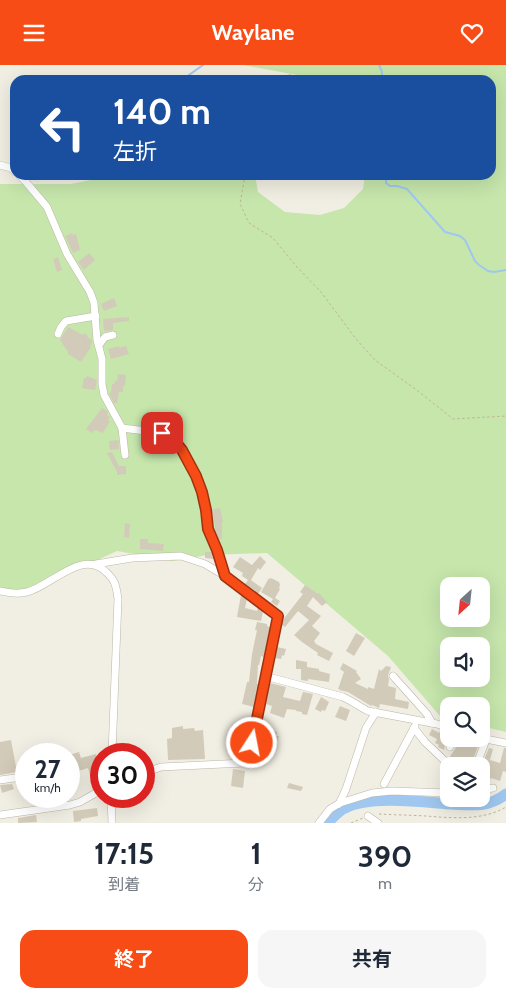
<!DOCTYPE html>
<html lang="ja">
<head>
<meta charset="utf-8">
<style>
  body { margin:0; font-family:Cabin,"Noto Sans JP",sans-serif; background:#f6f6f7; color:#1f2937; height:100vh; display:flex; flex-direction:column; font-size:19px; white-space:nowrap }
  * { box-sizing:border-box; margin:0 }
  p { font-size:16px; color:#747a83 }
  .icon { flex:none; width:28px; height:28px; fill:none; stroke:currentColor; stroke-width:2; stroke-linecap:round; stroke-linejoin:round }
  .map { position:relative; height:758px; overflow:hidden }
  .panel { display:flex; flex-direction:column; background:#fff; flex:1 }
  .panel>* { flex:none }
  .hud { position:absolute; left:10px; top:10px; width:486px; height:105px; border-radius:15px; box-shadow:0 5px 20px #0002; background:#1a4fa0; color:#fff; overflow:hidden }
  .needle { width:32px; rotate:207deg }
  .controls { position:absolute; left:440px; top:512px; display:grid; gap:10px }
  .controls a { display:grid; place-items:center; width:50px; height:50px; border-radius:10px; background:#fff; box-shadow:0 5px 20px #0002; font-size:25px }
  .speed { position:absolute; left:15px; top:678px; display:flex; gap:10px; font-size:25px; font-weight:700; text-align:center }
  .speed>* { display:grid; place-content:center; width:65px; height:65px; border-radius:50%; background:#fff; box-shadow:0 5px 20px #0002; line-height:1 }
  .speed small { font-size:12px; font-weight:400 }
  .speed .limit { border:8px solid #d22; background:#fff; color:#111 }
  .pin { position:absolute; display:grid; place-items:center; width:42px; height:42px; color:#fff; margin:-21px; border-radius:10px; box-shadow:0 2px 8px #0006 }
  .me { position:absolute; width:55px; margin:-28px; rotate:11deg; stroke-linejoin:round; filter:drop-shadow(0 0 4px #0008) }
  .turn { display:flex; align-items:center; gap:18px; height:105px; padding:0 20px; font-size:22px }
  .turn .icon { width:65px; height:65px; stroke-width:2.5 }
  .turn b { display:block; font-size:35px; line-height:42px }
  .eta { display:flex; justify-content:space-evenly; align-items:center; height:85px; text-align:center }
  .eta b { font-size:30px; font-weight:700; line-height:35px }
  .cta { display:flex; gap:10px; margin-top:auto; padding:10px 20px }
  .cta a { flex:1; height:58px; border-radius:15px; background:#f74c15; color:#fff; font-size:20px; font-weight:700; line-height:58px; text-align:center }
  .cta a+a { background:#f6f6f7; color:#1f2937 }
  header { display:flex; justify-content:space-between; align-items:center; height:65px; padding:0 20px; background:#f74c15; color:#fff; font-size:22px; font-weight:700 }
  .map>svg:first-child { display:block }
  .green { fill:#c6e6ac; fill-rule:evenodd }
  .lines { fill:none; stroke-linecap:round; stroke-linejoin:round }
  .stream { stroke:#9fc7ef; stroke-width:2 }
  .river { stroke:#9fc7ef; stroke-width:11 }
  .building { fill:#d3cbb9 }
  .minor-casing { stroke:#bcb7a6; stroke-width:8 }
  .path { stroke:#beb498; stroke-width:1; stroke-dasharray:2.5 2.5; stroke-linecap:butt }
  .minor { stroke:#fff; stroke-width:7 }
  .route-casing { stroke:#a1310e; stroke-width:12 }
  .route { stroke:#f74c15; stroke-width:9 }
</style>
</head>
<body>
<header><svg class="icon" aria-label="menu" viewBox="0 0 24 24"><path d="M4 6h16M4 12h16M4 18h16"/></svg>Waylane<svg class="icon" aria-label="heart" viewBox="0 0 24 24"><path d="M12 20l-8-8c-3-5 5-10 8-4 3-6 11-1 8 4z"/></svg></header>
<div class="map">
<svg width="506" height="758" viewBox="0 0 506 758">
  <rect width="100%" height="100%" fill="#f1eee3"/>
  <!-- green -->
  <path class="green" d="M243,0H506V667L481,661V641H449V654L440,651L388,591L267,488L207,490L173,496L117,486L38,522L0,528V119H71L115,110H255L258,127L285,147L320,150L344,143L363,124L365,110H491V15H324ZM449,521H481V554H449ZM449,581H481V614H449Z"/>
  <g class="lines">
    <!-- stream -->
    <g class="stream">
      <path d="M379,0C382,5 383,9 382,15"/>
      <path d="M182,15L203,0"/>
      <path d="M386,110V118L390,121H397L407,124L445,167L460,171L465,175L475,196L479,200L488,206L494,207L506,205"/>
    </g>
    <!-- river -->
    <path class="river" d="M327,758C333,753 338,746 345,743C370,730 423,737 451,739C472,740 488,743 506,729"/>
  </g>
  <!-- building -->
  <g class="building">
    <path d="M291,9L293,15H273V13Z"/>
    <path d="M72,168L73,170L76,169L80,185L73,188L65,171Z"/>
    <path d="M89,188L95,195L84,205L78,197Z"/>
    <path d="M58,192L62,205L57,207L53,194Z"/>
    <path d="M114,233L117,241L104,246L101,239Z"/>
    <path d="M129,252V256L113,258V265L104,266L103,254Z"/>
    <path d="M68,262L83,270L84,268L88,271L87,272L92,275V277L90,281L91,282L81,297L68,289V287L60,275Z"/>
    <path d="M119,281V283L126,281L129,289L111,294L108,284Z"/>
    <path d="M118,309L126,310L125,321H123V327H119L117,338H114L109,329L111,327L112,319H114L115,316H117Z"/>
    <path d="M87,311L97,315L95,325L82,323L84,313H86Z"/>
    <path d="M102,343L107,346L108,348L107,350L110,352L108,355L110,356L103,368L95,365L92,368L86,364Z"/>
    <path d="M160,355L168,357L167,363L158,362Z"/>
    <path d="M118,375L119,384L110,385L109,376Z"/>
    <path d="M112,387L119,401H126V409L117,410V407L107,388Z"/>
    <path d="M220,443L223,457H222V474H218L215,468V457L213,458L211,445Z"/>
    <path d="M125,458L130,459L129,473L124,472Z"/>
    <path d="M140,474H148V478L164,479L163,486L140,484Z"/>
    <path d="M205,487H212L213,494L205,493Z"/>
    <path d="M260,491L266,497L260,505L258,503L251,515L262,523L258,529L245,519L248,515L242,511L243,508L233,502L240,492L252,500Z"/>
    <path d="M269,513L270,514L271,513L279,517L280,520L279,523L280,524L275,533L280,536L277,541L271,537L273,534L261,527Z"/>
    <path d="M305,520L318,529L319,528L327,537L322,541L313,532L307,541L321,551L312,561L320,568L314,576L316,579L333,588L329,596L317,590L318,588L302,577L294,570L309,555L298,546L285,562L282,560V556L303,529L300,527Z"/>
    <path d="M241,530L247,534L245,543L257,546L258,542L263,546L261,556L237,552Z"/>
    <path d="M257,557L267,559V561L270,562L264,592L261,591L259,600H258L257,619H259L254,642L242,639L247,617H249L252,589L257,565H255Z"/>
    <path d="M356,568L365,573L354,591L346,586Z"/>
    <path d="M277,582L286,584L284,591L282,590L281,594L275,593Z"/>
    <path d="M296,595L307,597V602L319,604V606L330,609L329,617L308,614V616L301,615V604H296Z"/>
    <path d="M343,598L357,606L356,607L361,614L355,618L368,624V622L374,624L379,604L381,606L386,601L391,602L388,610L389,615L388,621L396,623L395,634L409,637L408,644L380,639L379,643L372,640L371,641L348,627L339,625L340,624H338L344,607L340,604Z"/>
    <path d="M270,618L286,622L283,632L300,636L303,627L313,629L307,650L302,649V647L296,646V645L287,644L284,653L270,648L272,641L266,639Z"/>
    <path d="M321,632L329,637L325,646L322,645L321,647L315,644Z"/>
    <path d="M340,641L350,645L346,656L335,652Z"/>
    <path d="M264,660L272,662L271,665L277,667L276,671H279L277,676L261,671Z"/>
    <path d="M183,661V664L194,663L195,666L203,665L205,694L168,695L167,674L172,673V663Z"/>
    <path d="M432,664L439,668L440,666L449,669V673L445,680L444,685L438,682L439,680L435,678L437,674L429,670Z"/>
    <path d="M459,674H471L469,678L478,681L471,701H462L449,693L455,684Z"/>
    <path d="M11,675L17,707L0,710V677Z"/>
    <path d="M489,683L493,684L490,695L500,698L504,683H506V707L503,706L500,716L491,713L489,718L482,719L481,702Z"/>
    <path d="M79,687L81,693L96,689L101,708L90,710L88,703L69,709V690Z"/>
    <path d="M233,704L245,706L243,723L231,721Z"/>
    <path d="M289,718L303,722L301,726L287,723Z"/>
    <path d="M12,719L14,724L2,728L0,720Z"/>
    <path d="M46,731H70L71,734L48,738Z"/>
    <path d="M97,743L98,751L81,754V756L74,757L73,746Z"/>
    <path d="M36,750L37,757L18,758V753Z"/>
  </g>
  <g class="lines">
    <defs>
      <g id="minor">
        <path d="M0,100L11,103L15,107"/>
        <path d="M19,110L26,117L47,142L67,189L90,227L94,238L97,275L102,294V319L104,330L122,363L169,369L182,385L196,411L202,427L206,445L208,464L217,485L225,511"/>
        <path d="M58,269L61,262L66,256L96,251"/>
        <path d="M99,280L105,272L113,270"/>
        <path d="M122,363L125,390"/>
        <path d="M96,499L132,493L181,491L205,499L225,511L278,551L249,695L244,698L161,702L144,708"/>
        <path d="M0,526C8,528 18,529 27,527C51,521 83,483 106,507C116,516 116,521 118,534L112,689"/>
        <path d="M265,611L343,632C352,636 360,642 368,646L437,659L449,663"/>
        <path d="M393,611L427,649L432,658"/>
        <path d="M415,661L414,663L425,677L445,696"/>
        <path d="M481,673L506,678"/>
        <path d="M450,682L454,674"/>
        <path d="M476,701L486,675"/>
        <path d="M0,715L22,712"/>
        <path d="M384,719L414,663"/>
        <path d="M481,725L493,723"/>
        <path d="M111,731L112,758"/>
        <path d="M339,739L346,724L366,663L376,647"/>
        <path d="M0,750L70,740L80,737L101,725"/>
        <path d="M368,751L378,758"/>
        <path d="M319,758L330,744L340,738L372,728L392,726L449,728"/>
      </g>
    </defs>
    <!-- minor casing -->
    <use href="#minor" class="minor-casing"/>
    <!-- path -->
    <g class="path">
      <path d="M245,110L240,139L249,158L273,173L296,201L321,227L356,274L375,295L418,326L453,354L506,351"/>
      <path d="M379,749C394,750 410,750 426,751C452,753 482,756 506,742"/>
      <path d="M351,758L363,753"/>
    </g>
    <!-- minor -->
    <use href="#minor" class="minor"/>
  </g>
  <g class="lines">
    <defs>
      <path id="route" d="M162,368L169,369L182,385L196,411L202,427L206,445L208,464L217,485L225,511L278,551L252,678"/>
    </defs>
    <!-- route casing -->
    <use href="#route" class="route-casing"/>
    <!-- route -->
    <use href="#route" class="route"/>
  </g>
</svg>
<div class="controls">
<a><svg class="needle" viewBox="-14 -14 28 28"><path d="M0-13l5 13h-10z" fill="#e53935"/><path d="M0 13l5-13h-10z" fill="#747a83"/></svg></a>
<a><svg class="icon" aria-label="sound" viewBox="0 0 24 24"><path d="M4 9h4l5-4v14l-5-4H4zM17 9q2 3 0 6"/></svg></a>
<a><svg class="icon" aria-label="search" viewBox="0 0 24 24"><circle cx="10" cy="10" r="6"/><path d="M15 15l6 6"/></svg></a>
<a><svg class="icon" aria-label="layers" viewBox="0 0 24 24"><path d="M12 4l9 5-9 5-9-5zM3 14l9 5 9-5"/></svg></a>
</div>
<div class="speed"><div>27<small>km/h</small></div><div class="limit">30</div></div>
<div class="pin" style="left:162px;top:368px;background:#d93025"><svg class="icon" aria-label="arrive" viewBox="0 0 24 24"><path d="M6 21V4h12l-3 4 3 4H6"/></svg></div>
<svg class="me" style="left:252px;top:678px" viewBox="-20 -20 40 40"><circle r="17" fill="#f74c15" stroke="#fff" stroke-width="3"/><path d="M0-11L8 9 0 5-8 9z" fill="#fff"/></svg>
<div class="hud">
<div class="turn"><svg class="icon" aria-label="left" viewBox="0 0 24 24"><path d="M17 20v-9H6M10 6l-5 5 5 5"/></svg><div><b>140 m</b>左折</div></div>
</div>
</div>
<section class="panel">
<div class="eta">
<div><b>17:15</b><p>到着</p></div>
<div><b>1</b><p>分</p></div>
<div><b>390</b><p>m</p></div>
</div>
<div class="cta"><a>終了</a><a>共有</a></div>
</section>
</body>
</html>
